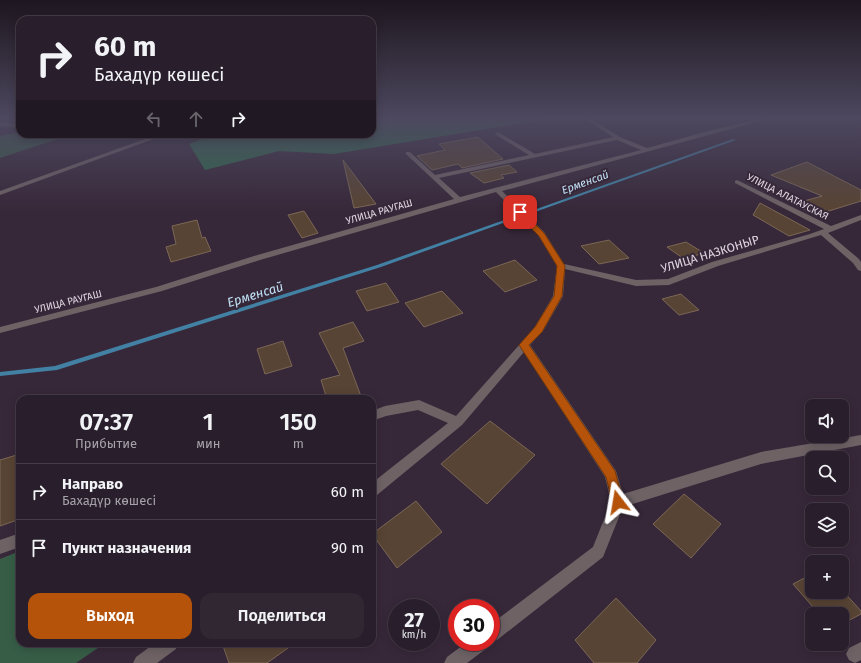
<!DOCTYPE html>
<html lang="ru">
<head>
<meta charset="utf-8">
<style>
  body { margin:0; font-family:"Fira Sans",sans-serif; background:#312733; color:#f1f3f6; height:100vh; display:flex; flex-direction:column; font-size:15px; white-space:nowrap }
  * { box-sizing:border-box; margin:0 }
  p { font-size:13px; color:#a5a2a9 }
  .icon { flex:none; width:22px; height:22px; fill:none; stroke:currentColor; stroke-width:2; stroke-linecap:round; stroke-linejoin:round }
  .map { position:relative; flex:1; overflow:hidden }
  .sheet { position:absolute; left:16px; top:395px; width:360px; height:252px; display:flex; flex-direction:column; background:#291e2b; border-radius:12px; box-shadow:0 2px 10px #0003,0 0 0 1px #453c47 }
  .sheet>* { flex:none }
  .hud { position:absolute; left:16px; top:16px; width:360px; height:122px; border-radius:12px; box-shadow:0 2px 10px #0003,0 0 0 1px #453c47; background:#291e2b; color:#f1f3f6; overflow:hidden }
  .buttons { position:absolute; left:805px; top:399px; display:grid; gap:8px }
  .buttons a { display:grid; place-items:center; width:44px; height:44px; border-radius:8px; background:#291e2b; box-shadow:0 2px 10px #0003,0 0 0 1px #453c47; font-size:20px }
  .speed { position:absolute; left:388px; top:599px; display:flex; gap:8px; font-size:20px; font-weight:700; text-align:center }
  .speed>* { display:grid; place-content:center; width:52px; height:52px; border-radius:50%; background:#291e2b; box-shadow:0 2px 10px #0003,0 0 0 1px #453c47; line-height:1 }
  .speed small { font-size:10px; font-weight:400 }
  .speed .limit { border:6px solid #d22; background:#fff; color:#111 }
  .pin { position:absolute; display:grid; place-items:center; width:34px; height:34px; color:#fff; margin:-17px; border-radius:8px; box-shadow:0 2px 6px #0006 }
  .me { position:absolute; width:44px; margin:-22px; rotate:346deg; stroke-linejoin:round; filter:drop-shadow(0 0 3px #0008) }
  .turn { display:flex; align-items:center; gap:14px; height:84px; padding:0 12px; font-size:18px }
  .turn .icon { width:52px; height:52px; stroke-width:2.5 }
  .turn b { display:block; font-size:28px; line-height:34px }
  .lanes { display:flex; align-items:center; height:38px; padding:0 12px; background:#0003; justify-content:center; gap:20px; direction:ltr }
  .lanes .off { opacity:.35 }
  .eta { display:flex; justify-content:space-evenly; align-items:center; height:68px; text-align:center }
  .eta b { font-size:24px; font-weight:600; line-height:28px }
  .primary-button { display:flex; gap:8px; margin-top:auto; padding:8px 12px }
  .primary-button a { flex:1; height:46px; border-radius:12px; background:#b45309; color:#fff; font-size:16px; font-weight:600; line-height:46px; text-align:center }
  .primary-button a+a { background:#312733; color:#f1f3f6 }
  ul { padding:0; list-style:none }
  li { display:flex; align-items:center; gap:12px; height:56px; padding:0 12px; border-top:1px solid #453c47 }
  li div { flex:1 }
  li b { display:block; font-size:15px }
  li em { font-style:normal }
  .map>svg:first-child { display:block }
  .green { fill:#375d47 }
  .forest { fill:#2d6b4a }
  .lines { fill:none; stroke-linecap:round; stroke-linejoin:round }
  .stream { fill:#4281a4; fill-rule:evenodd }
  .building { fill:#584434; stroke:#7b6755 }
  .minor { fill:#6e6265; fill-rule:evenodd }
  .route { fill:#b45309; stroke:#753606 }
  .labels { text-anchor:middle; stroke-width:4; stroke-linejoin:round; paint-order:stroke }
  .far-street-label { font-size:10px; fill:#e0d6e1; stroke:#372839 }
  .far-water-label { font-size:11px; font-style:italic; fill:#c1e2f7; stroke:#372839 }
  .street-label { font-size:12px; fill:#e0d6e1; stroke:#372839 }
  .water-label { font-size:13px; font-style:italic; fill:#c1e2f7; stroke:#372839 }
</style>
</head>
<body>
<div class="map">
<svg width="861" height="663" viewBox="0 0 861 663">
  <rect width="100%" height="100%" fill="#372839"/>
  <!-- green -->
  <g class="green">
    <path d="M20,132V134H73L0,158V136Z"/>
    <path d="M20,551V643H105L76,663H0V559Z"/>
  </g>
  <!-- forest -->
  <path class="forest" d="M372,119H546L334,154L279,151L205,170L189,144L207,137L224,134H372Z"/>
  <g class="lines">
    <!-- stream -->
    <g class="stream">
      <path d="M733,139L736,140L535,212L531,211Z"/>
      <path d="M510,218H512L514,219L381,267L57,370L0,376V372L55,366L377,265Z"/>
    </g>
  </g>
  <!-- building -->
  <g class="building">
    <path d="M478,137L503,159L462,168L458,164L432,170L417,156L445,150L439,144Z"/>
    <path d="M343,160L376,204L354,208Z"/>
    <path d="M807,162L861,190V201L816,215L793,204L822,196L771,175Z"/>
    <path d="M509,165L517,172L501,175L504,178L484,183L470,173Z"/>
    <path d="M760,203L810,230L789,236L753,215Z"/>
    <path d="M304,211L318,233L302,238L288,215Z"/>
    <path d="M197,220L202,238L205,237L211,251L171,262L166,247L176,244L172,226Z"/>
    <path d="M609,240L629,258L599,264L581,246Z"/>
    <path d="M686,242L704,253L684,259L667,247Z"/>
    <path d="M515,260L537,280L505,292L483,271Z"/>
    <path d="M386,283L399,302L367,311L356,291Z"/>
    <path d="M442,291L463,313L424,327L405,303Z"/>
    <path d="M681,294L699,310L679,315L662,299Z"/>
    <path d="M353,322L364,341L343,348L362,399H327L321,380L340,375L319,333Z"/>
    <path d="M283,341L292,366L265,374L257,349Z"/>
    <path d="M490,421L535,455L487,504L441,464Z"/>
    <path d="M20,454V519L0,526V460Z"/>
    <path d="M684,494L721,524L691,558L653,524Z"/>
    <path d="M416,501L442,532L397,568L372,534Z"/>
    <path d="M812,574V592H842V590L861,611V614L842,624V614H819L793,584Z"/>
    <path d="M616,598L656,640L637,663H594L575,640Z"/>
    <path d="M222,643H295L267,663H229Z"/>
  </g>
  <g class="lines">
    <!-- minor -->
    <g class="minor">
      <path d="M585,119H591L620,137L647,148L708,131L760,119H768L502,191L544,232L564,264L636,280L668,279L712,262L810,234L824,229L735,183V181L737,180L831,226L861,215V220L828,233L859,259L861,262V271L858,270L853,263L821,235L718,266L669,285L636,286L565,269L563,296L543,331L530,345L616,471L623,494L761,452L861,435V445L761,464L623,507L603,557L497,640L491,642V624L593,547L611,502L605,477L524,352L462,425L377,495L372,497V483L448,423L418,410L386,416L372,421V411L385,406L419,400L456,416L535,327L553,296L557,266L538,235L496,192L260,260L162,291L0,333V327L156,287L254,256L454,199L406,154V152H410L435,175L529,155L496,135L495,134L498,132L535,154L613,137ZM617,140L641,150L460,197L439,178Z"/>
      <path d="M0,122L20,124V128L0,126Z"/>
      <path d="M159,134H167L0,195V191Z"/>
      <path d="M20,533V547L0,554V540Z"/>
      <path d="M467,642H489L487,648L467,663H444L447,657Z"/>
      <path d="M861,642V660L855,663L849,660L846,654L849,648Z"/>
      <path d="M155,643H178L176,649L157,663H133L136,657Z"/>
    </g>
  </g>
  <!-- sky -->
  <linearGradient id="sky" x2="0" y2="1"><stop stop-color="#1e161f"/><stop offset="0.56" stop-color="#4d485f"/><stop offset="1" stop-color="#4d485f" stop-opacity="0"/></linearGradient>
  <rect width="861" height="211" fill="url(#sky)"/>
  <!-- route -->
  <path class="route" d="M517,211H522L544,233L565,266L562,296L542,332L529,345L615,471L624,502L622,506L618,507L613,506L606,477L519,345L535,327L554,296L557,266L539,236L517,214Z"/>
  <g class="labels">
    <!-- far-street labels -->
    <g class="far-street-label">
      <text transform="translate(788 196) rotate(27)" y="4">УЛИЦА АЛАТАУСКАЯ</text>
      <text transform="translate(379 211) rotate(-16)" y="4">УЛИЦА РАУГАШ</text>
      <text transform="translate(68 301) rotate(-14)" y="4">УЛИЦА РАУГАШ</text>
    </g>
    <!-- far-water labels -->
    <g class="far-water-label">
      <text transform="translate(585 182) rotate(-20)" y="4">Ерменсай</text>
    </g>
    <!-- street labels -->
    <g class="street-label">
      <text transform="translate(710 254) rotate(-17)" y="4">УЛИЦА НАЗКОНЫР</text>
    </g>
    <!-- water labels -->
    <g class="water-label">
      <text transform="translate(255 294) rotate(-17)" y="5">Ерменсай</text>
    </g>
  </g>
</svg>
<div class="buttons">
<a><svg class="icon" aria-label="sound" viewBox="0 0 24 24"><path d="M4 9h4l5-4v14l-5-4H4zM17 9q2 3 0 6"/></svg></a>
<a><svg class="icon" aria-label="search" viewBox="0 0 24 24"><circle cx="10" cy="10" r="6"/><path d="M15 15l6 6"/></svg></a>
<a><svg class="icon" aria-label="layers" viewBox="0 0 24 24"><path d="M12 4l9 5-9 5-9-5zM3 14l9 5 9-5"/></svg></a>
<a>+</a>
<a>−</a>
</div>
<div class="speed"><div>27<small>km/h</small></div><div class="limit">30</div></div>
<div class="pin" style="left:520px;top:212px;background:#d93025"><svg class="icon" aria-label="arrive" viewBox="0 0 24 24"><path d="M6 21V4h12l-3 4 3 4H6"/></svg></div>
<svg class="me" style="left:618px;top:502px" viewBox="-20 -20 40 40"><path d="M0-17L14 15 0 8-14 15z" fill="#b45309" stroke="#fff" stroke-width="4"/></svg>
<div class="hud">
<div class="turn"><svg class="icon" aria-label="right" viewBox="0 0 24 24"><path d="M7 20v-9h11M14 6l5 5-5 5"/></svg><div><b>60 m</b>Бахадүр көшесі</div></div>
<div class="lanes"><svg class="icon off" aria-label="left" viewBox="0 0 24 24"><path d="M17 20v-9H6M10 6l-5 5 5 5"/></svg><svg class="icon off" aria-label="ahead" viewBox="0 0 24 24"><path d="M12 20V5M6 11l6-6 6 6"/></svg><svg class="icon" aria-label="right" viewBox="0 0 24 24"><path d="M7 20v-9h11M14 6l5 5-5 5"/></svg></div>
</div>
<section class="sheet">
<div class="eta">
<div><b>07:37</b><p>Прибытие</p></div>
<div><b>1</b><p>мин</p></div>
<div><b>150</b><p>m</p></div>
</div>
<ul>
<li><svg class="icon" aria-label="right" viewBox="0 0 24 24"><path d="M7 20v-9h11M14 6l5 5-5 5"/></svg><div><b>Направо</b><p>Бахадүр көшесі</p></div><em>60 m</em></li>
<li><svg class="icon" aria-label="arrive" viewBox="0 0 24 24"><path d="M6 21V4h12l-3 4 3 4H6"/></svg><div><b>Пункт назначения</b></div><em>90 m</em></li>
</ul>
<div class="primary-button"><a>Выход</a><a>Поделиться</a></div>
</section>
</div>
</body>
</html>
